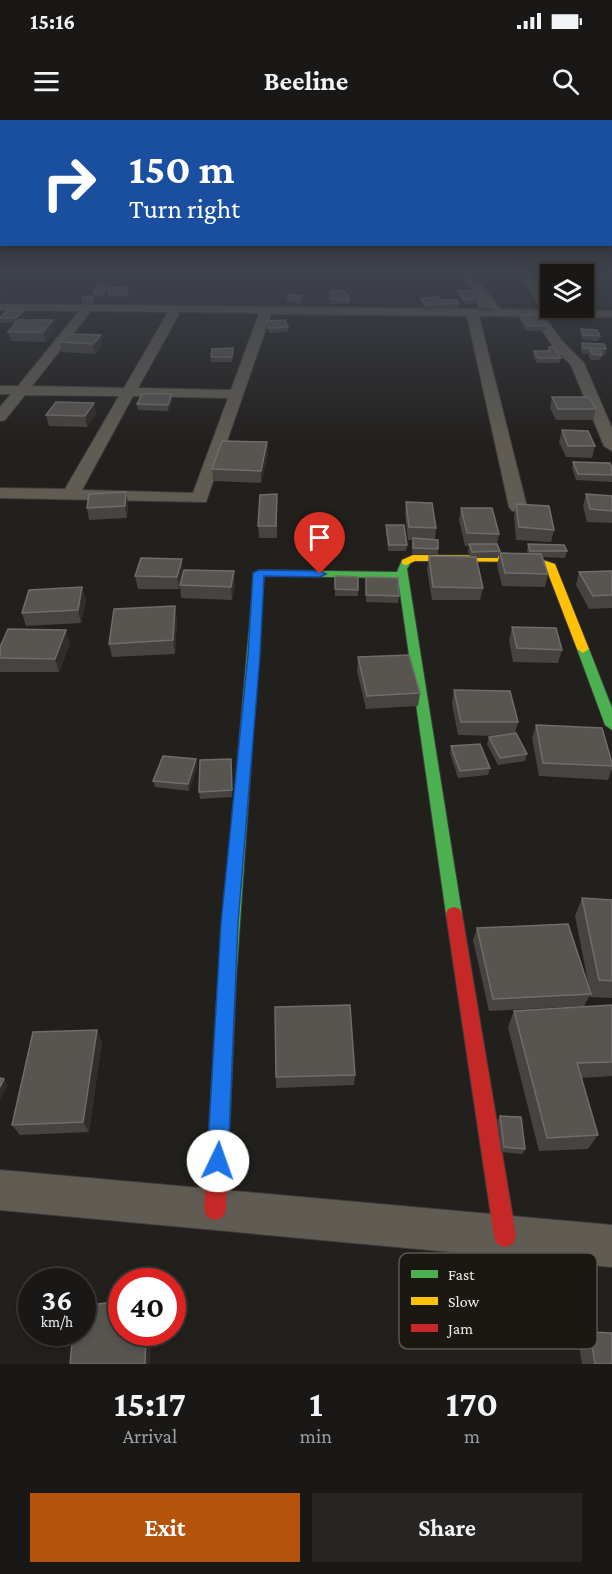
<!DOCTYPE html>
<html lang="en">
<head>
<meta charset="utf-8">
<style>
  body { margin:0; font-family:"Crimson Pro",serif; background:#272523; color:#f1f3f6; height:100vh; display:flex; flex-direction:column; font-size:22px; white-space:nowrap }
  * { box-sizing:border-box; margin:0 }
  p { font-size:20px; color:#9fa0a1 }
  .icon { flex:none; width:33px; height:33px; fill:none; stroke:currentColor; stroke-width:2; stroke-linecap:round; stroke-linejoin:round }
  .map { position:relative; height:1244px; overflow:hidden }
  .side { display:flex; flex-direction:column; background:#1a1816; flex:1 }
  .side>* { flex:none }
  .top-card { position:absolute; left:0px; top:0px; width:612px; height:126px; box-shadow:0 3px 9px #0003,0 0 0 2px #383735; background:#1a4fa0; color:#fff; overflow:hidden }
  .buttons { position:absolute; left:540px; top:144px; display:grid; gap:12px }
  .buttons a { display:grid; place-items:center; width:54px; height:54px; border-radius:0px; background:#1a1816; box-shadow:0 3px 9px #0003,0 0 0 2px #383735; font-size:30px }
  .speed { position:absolute; left:18px; top:1148px; display:flex; gap:12px; font-size:30px; font-weight:700; text-align:center }
  .speed>* { display:grid; place-content:center; width:78px; height:78px; border-radius:50%; background:#1a1816; box-shadow:0 3px 9px #0003,0 0 0 2px #383735; line-height:1 }
  .speed small { font-size:15px; font-weight:400 }
  .speed .limit { border:9px solid #d22; background:#fff; color:#111 }
  .pin { position:absolute; display:grid; place-items:center; width:51px; height:51px; color:#fff; margin:-62px -26px; border-radius:50% 50% 50% 0; rotate:-45deg; box-shadow:0 0 6px #0007 }
  .pin .icon { rotate:45deg }
  .me { position:absolute; width:66px; margin:-33px; rotate:3deg; stroke-linejoin:round; filter:drop-shadow(0 0 4px #0008) }
  .turn { display:flex; align-items:center; gap:21px; height:126px; padding:0 30px; font-size:27px }
  .turn .icon { width:78px; height:78px; stroke-width:2.5 }
  .turn b { display:block; font-size:42px; line-height:51px }
  .eta { display:flex; justify-content:space-evenly; align-items:center; height:102px; text-align:center }
  .eta b { font-size:36px; font-weight:700; line-height:42px }
  .action { display:flex; gap:12px; margin-top:auto; padding:12px 30px }
  .action a { flex:1; height:69px; border-radius:0px; background:#b45309; color:#fff; font-size:24px; font-weight:700; line-height:69px; text-align:center }
  .action a+a { background:#272523; color:#f1f3f6 }
  .status { display:flex; justify-content:space-between; align-items:center; height:42px; padding:0 30px; background:#1a1816; direction:ltr }
  .status svg { height:16px; fill:currentColor }
  header { display:flex; justify-content:space-between; align-items:center; height:78px; padding:0 30px; background:#1a1816; font-size:27px; font-weight:700 }
  .map>svg:first-child { display:block }
  .lines { fill:none; stroke-linecap:round; stroke-linejoin:round }
  .street-casing { stroke:#3e3c3a; stroke-width:2 }
  .fast-casing { stroke:#3e3c3a; stroke-width:2 }
  .slow-casing { stroke:#3e3c3a; stroke-width:2 }
  .jam-casing { stroke:#3e3c3a; stroke-width:2 }
  .street { fill:#605c53; fill-rule:evenodd }
  .fast { fill:#4caf50; fill-rule:evenodd }
  .slow { fill:#ffc107; fill-rule:evenodd }
  .jam { fill:#c62828; fill-rule:evenodd }
  .wall { fill:#464340 }
  .shaded-wall { fill:#302d2a }
  .building { fill:#585551; stroke:#6f6c69; stroke-width:1.5 }
  .route { fill:#1a73e8; stroke:#114b97; stroke-width:1.5 }
  .key { fill:#1b1711; stroke:#5a5751; stroke-width:1.5 }
  .key-label { font-size:16px; fill:#eeebe6 }
</style>
</head>
<body>
<div class="status"><b>15:16</b><svg viewBox="0 0 49 12"><path d="M0 12V9h3v3zM5 12V6h3v6zM10 12V3h3v9zM15 12V0h3v12zM26 1h20v11H26zM47 4h2v5h-2z"/></svg></div>
<header><svg class="icon" aria-label="menu" viewBox="0 0 24 24"><path d="M4 6h16M4 12h16M4 18h16"/></svg>Beeline<svg class="icon" aria-label="search" viewBox="0 0 24 24"><circle cx="10" cy="10" r="6"/><path d="M15 15l6 6"/></svg></header>
<div class="map">
<svg width="612" height="1244" viewBox="0 0 612 1244">
  <rect width="100%" height="100%" fill="#22201d"/>
  <g class="lines">
    <defs>
      <g id="street">
        <path d="M457,152H467L489,173L501,189L541,190L521,152H531L552,190L612,191V197H545L562,221L584,243L612,308V331L604,326L571,245L553,227L533,197L479,196L527,387L524,391H512L509,387L467,196L271,194L206,382L0,378V368L65,369L119,276L25,275L5,300L0,301V287L11,274H0V266H18L79,191L0,190V184L489,189ZM91,191L168,192L124,268L32,266ZM180,192L259,193L231,270L138,268ZM133,276L228,278L193,373L82,370Z"/>
        <path d="M0,1050L612,1105V1147L0,1090Z"/>
      </g>
      <g id="fast">
        <path d="M406,439L411,442L407,449L462,794L460,799L454,801L448,799L446,794L398,458L264,456L236,861L233,867L227,869L221,867L218,861L254,453L259,450L397,452L402,440Z"/>
        <path d="M583,525L589,529L612,588V610L605,605L577,529Z"/>
      </g>
      <path id="slow" d="M413,435L531,436L555,444L589,529L583,533L577,529L546,448L530,442L415,441L406,445L402,444V440Z"/>
      <g id="jam">
        <path d="M454,787L460,789L462,794L516,1116L513,1124L505,1127L497,1124L494,1116L446,794L448,789Z"/>
        <path d="M227,853L233,855L236,861L226,1089L223,1097L215,1100L207,1097L204,1089L218,861L221,855Z"/>
      </g>
    </defs>
    <!-- street casing -->
    <use href="#street" class="street-casing"/>
    <!-- fast casing -->
    <use href="#fast" class="fast-casing"/>
    <!-- slow casing -->
    <use href="#slow" class="slow-casing"/>
    <!-- jam casing -->
    <use href="#jam" class="jam-casing"/>
    <!-- street -->
    <use href="#street" class="street"/>
    <!-- fast -->
    <use href="#fast" class="fast"/>
    <!-- slow -->
    <use href="#slow" class="slow"/>
    <!-- jam -->
    <use href="#jam" class="jam"/>
  </g>
  <!-- wall -->
  <g class="wall">
    <path d="M109,165V168L129,179L110,180L108,172L105,177H93V173Z"/>
    <path d="M458,171L482,179V182L494,187L493,191H478V183L464,184L458,175Z"/>
    <path d="M302,175L301,184L288,183V179Z"/>
    <path d="M345,175H349V184H329V179Z"/>
    <path d="M93,176L94,185H83L82,180Z"/>
    <path d="M421,178L459,183L458,188L425,190L421,182Z"/>
    <path d="M24,190L26,195L21,200L55,210L46,222L11,221L8,212L16,203H1L0,198Z"/>
    <path d="M520,195L546,206L544,211H526L519,200Z"/>
    <path d="M266,201L288,207V212L269,213L266,206Z"/>
    <path d="M581,209L600,216L598,221L583,220L580,214Z"/>
    <path d="M101,215L102,225L95,234L62,232L60,222Z"/>
    <path d="M582,223L606,229L605,235L602,234L600,240H591L588,235L589,234H582L581,228Z"/>
    <path d="M549,227L561,238L559,243H537L533,236L534,231H548Z"/>
    <path d="M233,228L232,242H211V237Z"/>
    <path d="M552,277L596,289L593,300H556L550,288Z"/>
    <path d="M173,280L168,291L138,290L137,284Z"/>
    <path d="M94,283L96,294L87,307L49,306L46,295Z"/>
    <path d="M562,310L595,326L592,338L566,337L559,322Z"/>
    <path d="M267,322L268,333L261,363L213,361L212,349Z"/>
    <path d="M573,342L612,349V362L576,360L572,348Z"/>
    <path d="M126,372L128,384L127,398L89,400L87,388Z"/>
    <path d="M277,374V418H259L258,406Z"/>
    <path d="M586,374L612,376V403L587,402L583,386Z"/>
    <path d="M406,382L436,408L435,419L438,429V435L412,434L413,420H408L405,394Z"/>
    <path d="M516,384L554,410L551,422L516,420L514,396Z"/>
    <path d="M461,388L499,414L497,424L500,431L498,438H476L483,468L480,480H432L427,449L429,436L470,437L468,431L469,426H465L459,400Z"/>
    <path d="M386,405L407,425L406,431H388L386,411Z"/>
    <path d="M528,424L567,431L565,438L543,437L548,454L545,467L502,466L497,445L500,433H528L527,431Z"/>
    <path d="M612,451V488L589,489L576,465L579,452Z"/>
    <path d="M183,452L181,461L235,464L232,480L181,478L180,466L179,469H138L135,456Z"/>
    <path d="M335,456L358,470V476H335Z"/>
    <path d="M366,457L399,476L398,483L366,482Z"/>
    <path d="M82,467L86,480L81,503L26,506L22,493Z"/>
    <path d="M177,499L175,534L112,537L109,524Z"/>
    <path d="M512,507L562,530L558,543L513,542L509,520Z"/>
    <path d="M70,523L59,552H0V527Z"/>
    <path d="M358,537L420,573L418,586L366,589L357,551Z"/>
    <path d="M454,570L518,602L515,613L527,634L525,641L498,645L487,624L489,617L498,616L458,615L452,584Z"/>
    <path d="M536,605L612,643V649L608,660L539,656L532,618Z"/>
    <path d="M451,626L490,648L488,655L458,658L450,633Z"/>
    <path d="M196,639L197,646L189,671L155,667L153,661Z"/>
    <path d="M231,639L232,677L200,679L199,672Z"/>
    <path d="M582,778L612,780V878L590,877V875L584,886L489,891L473,820L477,808L589,867L575,796Z"/>
    <path d="M612,885V956L581,958L598,1015L588,1029L539,1031L508,907L514,891Z"/>
    <path d="M102,921L89,1012L20,1015L12,1005Z"/>
    <path d="M355,955L354,965L276,968V957Z"/>
    <path d="M500,996L525,1029L522,1034L501,1032L497,1002Z"/>
    <path d="M590,1212L612,1244H582L578,1220Z"/>
  </g>
  <!-- shaded-wall -->
  <g class="shaded-wall">
    <path d="M109,165L110,170L105,177L104,173Z"/>
    <path d="M3,166L4,171L0,174V169Z"/>
    <path d="M128,174L129,179L110,180L109,176Z"/>
    <path d="M24,190L26,195L17,203L16,198Z"/>
    <path d="M53,200L55,210L46,222L43,212Z"/>
    <path d="M101,215L102,225L95,234L93,224Z"/>
    <path d="M172,274L173,280L168,291V285Z"/>
    <path d="M94,283L96,294L87,307L85,296Z"/>
    <path d="M267,322L268,333L261,363V351Z"/>
    <path d="M126,372L128,384L127,398L125,386Z"/>
    <path d="M182,439L183,452L179,469L177,457Z"/>
    <path d="M234,451L235,464L232,480L231,467Z"/>
    <path d="M82,467L86,480L81,503L78,490Z"/>
    <path d="M175,486L177,499L175,534L173,520Z"/>
    <path d="M66,510L70,523L59,552L55,539Z"/>
    <path d="M196,639L197,646L189,671L188,664Z"/>
    <path d="M97,910L102,921L89,1012L83,1002Z"/>
    <path d="M4,959L8,965L0,980V967Z"/>
    <path d="M146,1212H151L150,1244H145Z"/>
  </g>
  <!-- building -->
  <g class="building">
    <path d="M98,165H109L104,173H93Z"/>
    <path d="M126,167L128,174L109,176L108,168Z"/>
    <path d="M476,170L482,179H464L458,171Z"/>
    <path d="M331,171H345V175H349V180L329,179Z"/>
    <path d="M288,175H302L301,179H288Z"/>
    <path d="M93,176V180H82V177Z"/>
    <path d="M439,177L440,180H457L459,183L425,185L421,178Z"/>
    <path d="M478,182L493,183L494,187L479,186Z"/>
    <path d="M8,190H24L16,198H0Z"/>
    <path d="M520,195H538L546,206H527Z"/>
    <path d="M19,200H53L43,212H8Z"/>
    <path d="M285,200L288,207L269,208L266,201Z"/>
    <path d="M581,209L597,210L600,216L584,215Z"/>
    <path d="M68,214L101,215L93,224L60,222Z"/>
    <path d="M582,223L604,224L606,229L583,228Z"/>
    <path d="M549,227H554L561,238H538L534,231H549Z"/>
    <path d="M233,228L232,237H211L212,229Z"/>
    <path d="M590,230L600,231L602,235L592,234Z"/>
    <path d="M142,274H172L168,285L137,284Z"/>
    <path d="M552,277H589L596,289H558Z"/>
    <path d="M56,282L94,283L85,296L46,295Z"/>
    <path d="M562,310L588,311L595,326H568Z"/>
    <path d="M222,321L267,322L261,351L212,349Z"/>
    <path d="M573,342L610,343L612,349V355L578,354Z"/>
    <path d="M126,372L125,386L87,388L89,374Z"/>
    <path d="M277,374L276,406H258L260,375Z"/>
    <path d="M586,374L612,376V391L590,389Z"/>
    <path d="M406,382L432,383L436,408L409,407Z"/>
    <path d="M516,384L549,386L554,410L519,407Z"/>
    <path d="M461,388H492L499,414L467,413Z"/>
    <path d="M386,405H404L407,425H389Z"/>
    <path d="M413,418L438,420V429L413,428Z"/>
    <path d="M469,424H497L500,431L472,432Z"/>
    <path d="M528,424L564,425L567,431H530Z"/>
    <path d="M500,433L541,434L548,454L505,453Z"/>
    <path d="M429,436L476,437L483,468L433,467Z"/>
    <path d="M141,438L182,439L177,457L135,456Z"/>
    <path d="M184,450L234,451L231,467L180,465Z"/>
    <path d="M612,451V475L593,476L579,452Z"/>
    <path d="M335,456L358,457V470L335,469Z"/>
    <path d="M366,457L398,458L399,476L366,475Z"/>
    <path d="M82,467L78,490L22,493L29,470Z"/>
    <path d="M175,486L173,520L109,524L114,489Z"/>
    <path d="M512,507L556,508L562,530L517,528Z"/>
    <path d="M8,509L66,510L55,539L0,538V527Z"/>
    <path d="M409,535L420,573L367,576L358,537Z"/>
    <path d="M454,570L510,571L518,602H461Z"/>
    <path d="M536,605L602,608L612,643V646L543,643Z"/>
    <path d="M516,613L527,634L500,638L489,617Z"/>
    <path d="M480,624L490,648L460,651L451,626Z"/>
    <path d="M163,636L196,639L188,664L153,661Z"/>
    <path d="M231,639L232,670L199,672L200,640Z"/>
    <path d="M582,778L612,780V861L599,860Z"/>
    <path d="M568,804L591,874L493,879L477,808Z"/>
    <path d="M350,885L355,955L276,957L275,887Z"/>
    <path d="M612,885V942L577,943L598,1015L547,1018L514,891Z"/>
    <path d="M97,910L83,1002L12,1005L33,912Z"/>
    <path d="M0,958L4,959L0,967Z"/>
    <path d="M500,996L521,997L525,1029L504,1027Z"/>
    <path d="M122,1181V1212H146L145,1244H70L73,1212H82V1186Z"/>
    <path d="M590,1212L612,1213V1244H595Z"/>
  </g>
  <!-- sky -->
  <linearGradient id="sky" x2="0" y2="1"><stop stop-color="#131210"/><stop offset="0.47" stop-color="#3e424c"/><stop offset="1" stop-color="#3e424c" stop-opacity="0"/></linearGradient>
  <rect width="612" height="326" fill="url(#sky)"/>
  <!-- route -->
  <path class="route" d="M259,450L320,451L326,454L320,457L264,456L260,535L238,803L228,1041L225,1049L218,1052L210,1049L207,1041L221,803L248,535L253,453Z"/>
  <!-- legend -->
  <rect x="399" y="1133" width="198" height="96" rx="9" class="key"/>
  <rect x="411" y="1150" width="27" height="8" fill="#4caf50"/>
  <rect x="411" y="1177" width="27" height="8" fill="#ffc107"/>
  <rect x="411" y="1204" width="27" height="8" fill="#c62828"/>
  <g class="key-label">
    <text x="448" y="1160">Fast</text>
    <text x="448" y="1187">Slow</text>
    <text x="448" y="1214">Jam</text>
  </g>
</svg>
<div class="buttons">
<a><svg class="icon" aria-label="layers" viewBox="0 0 24 24"><path d="M12 4l9 5-9 5-9-5zM3 14l9 5 9-5"/></svg></a>
</div>
<div class="speed"><div>36<small>km/h</small></div><div class="limit">40</div></div>
<div class="pin" style="left:320px;top:454px;background:#d93025"><svg class="icon" aria-label="arrive" viewBox="0 0 24 24"><path d="M6 21V4h12l-3 4 3 4H6"/></svg></div>
<svg class="me" style="left:218px;top:1041px" viewBox="-20 -20 40 40"><circle r="19" fill="#fff"/><path d="M0-13L10 11 0 6-10 11z" fill="#1a73e8"/></svg>
<div class="top-card">
<div class="turn"><svg class="icon" aria-label="right" viewBox="0 0 24 24"><path d="M7 20v-9h11M14 6l5 5-5 5"/></svg><div><b>150 m</b>Turn right</div></div>
</div>
</div>
<section class="side">
<div class="eta">
<div><b>15:17</b><p>Arrival</p></div>
<div><b>1</b><p>min</p></div>
<div><b>170</b><p>m</p></div>
</div>
<div class="action"><a>Exit</a><a>Share</a></div>
</section>
</body>
</html>
